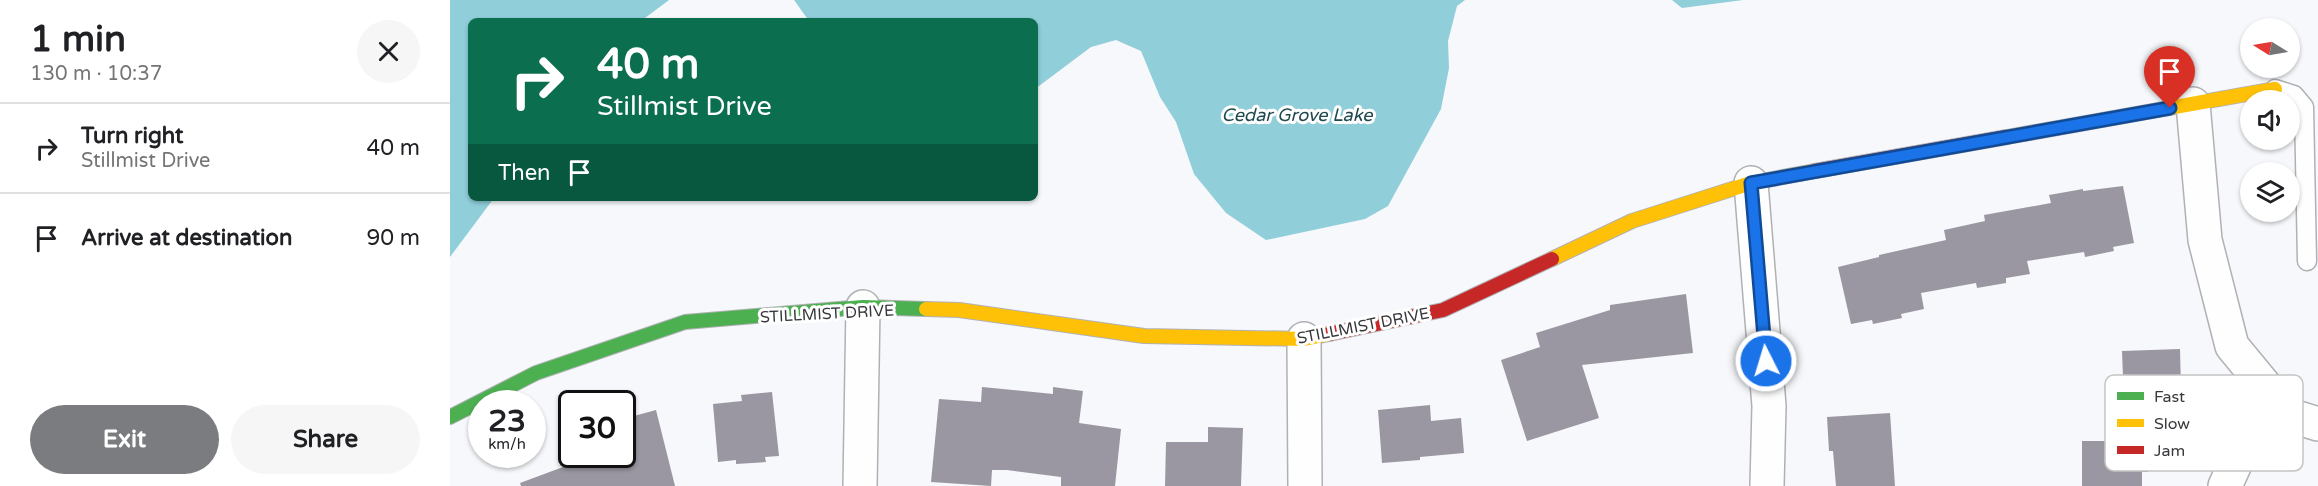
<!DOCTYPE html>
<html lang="en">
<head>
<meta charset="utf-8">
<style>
  body { margin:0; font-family:"Varela Round",sans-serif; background:#f6f6f6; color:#202124; height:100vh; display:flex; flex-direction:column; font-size:22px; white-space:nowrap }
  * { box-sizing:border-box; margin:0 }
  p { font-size:20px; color:#757577 }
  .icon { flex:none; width:33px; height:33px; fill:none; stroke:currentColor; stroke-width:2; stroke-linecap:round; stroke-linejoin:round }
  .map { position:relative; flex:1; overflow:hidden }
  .panel { display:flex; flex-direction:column; background:#fff; width:450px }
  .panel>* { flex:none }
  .top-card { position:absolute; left:18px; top:18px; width:570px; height:183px; border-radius:9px; box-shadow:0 2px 4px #0004; background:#0b6e4f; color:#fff; overflow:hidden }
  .needle { width:39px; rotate:281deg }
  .tools { position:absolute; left:1790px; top:18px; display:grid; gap:12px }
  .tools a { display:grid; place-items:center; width:60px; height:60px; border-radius:50%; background:#fff; box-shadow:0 2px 4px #0004; font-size:30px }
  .speed { position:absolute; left:18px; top:390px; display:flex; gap:12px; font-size:30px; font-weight:700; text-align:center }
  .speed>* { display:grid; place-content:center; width:78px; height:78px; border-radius:50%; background:#fff; box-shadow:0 2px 4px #0004; line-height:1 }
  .speed small { font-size:15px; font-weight:400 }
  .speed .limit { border:3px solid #111; border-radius:9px; background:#fff; color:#111 }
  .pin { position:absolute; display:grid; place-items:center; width:51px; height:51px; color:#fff; margin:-62px -26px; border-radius:50% 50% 50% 0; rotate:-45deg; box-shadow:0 0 6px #0007 }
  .pin .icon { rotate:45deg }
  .me { position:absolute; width:66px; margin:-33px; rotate:355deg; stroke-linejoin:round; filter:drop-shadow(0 0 4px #0008) }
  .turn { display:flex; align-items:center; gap:21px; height:126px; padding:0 30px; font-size:27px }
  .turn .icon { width:78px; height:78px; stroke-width:2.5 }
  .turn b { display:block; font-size:42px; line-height:51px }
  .then { display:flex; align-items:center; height:57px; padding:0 30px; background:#0003; gap:12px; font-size:22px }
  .round { display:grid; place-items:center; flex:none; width:63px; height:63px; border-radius:32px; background:#f6f6f6 }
  .head { display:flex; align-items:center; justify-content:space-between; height:102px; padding:0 30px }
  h1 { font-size:36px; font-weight:800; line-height:45px }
  .action { display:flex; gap:12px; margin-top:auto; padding:12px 30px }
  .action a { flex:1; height:69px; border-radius:36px; background:#7a7c7f; color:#fff; font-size:24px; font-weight:800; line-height:69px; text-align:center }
  .action a+a { background:#f6f6f6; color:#202124 }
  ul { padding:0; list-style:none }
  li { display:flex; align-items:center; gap:18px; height:90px; padding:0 30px; border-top:2px solid #e0e0e0 }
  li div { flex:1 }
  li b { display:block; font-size:22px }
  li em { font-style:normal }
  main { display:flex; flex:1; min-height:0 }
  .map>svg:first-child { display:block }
  .water { fill:#90ceda }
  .building { fill:#9b97a2 }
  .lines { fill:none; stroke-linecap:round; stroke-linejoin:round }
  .lane-casing { stroke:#b0b1b4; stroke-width:21 }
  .street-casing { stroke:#b0b1b4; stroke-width:36 }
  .fast-casing { stroke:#b0b1b4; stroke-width:16 }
  .slow-casing { stroke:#b0b1b4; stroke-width:16 }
  .jam-casing { stroke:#b0b1b4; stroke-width:16 }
  .lane { stroke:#fefefe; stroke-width:18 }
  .street { stroke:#fefefe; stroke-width:33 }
  .fast { stroke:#4caf50; stroke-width:14 }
  .slow { stroke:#ffc107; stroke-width:14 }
  .jam { stroke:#c62828; stroke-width:14 }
  .route-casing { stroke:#114b97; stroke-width:15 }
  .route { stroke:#1a73e8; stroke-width:10 }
  .labels { text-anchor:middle; stroke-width:6; stroke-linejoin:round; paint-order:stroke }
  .street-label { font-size:16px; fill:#38393c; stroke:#fff }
  .water-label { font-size:18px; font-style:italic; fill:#1f484f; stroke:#fff }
  .key { fill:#fff; stroke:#c3c4c4; stroke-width:1.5 }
  .key-label { font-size:16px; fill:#38393c }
</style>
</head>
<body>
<main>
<section class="panel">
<div class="head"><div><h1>1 min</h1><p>130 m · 10:37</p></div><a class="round"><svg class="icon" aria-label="close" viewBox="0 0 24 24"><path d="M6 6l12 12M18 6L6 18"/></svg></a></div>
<ul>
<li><svg class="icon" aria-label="right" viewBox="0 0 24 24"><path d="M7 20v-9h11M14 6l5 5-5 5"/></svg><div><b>Turn right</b><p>Stillmist Drive</p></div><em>40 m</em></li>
<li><svg class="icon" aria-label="arrive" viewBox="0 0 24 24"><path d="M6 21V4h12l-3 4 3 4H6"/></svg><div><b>Arrive at destination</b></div><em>90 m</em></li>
</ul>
<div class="action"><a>Exit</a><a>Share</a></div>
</section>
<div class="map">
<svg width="1868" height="486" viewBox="0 0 1868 486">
  <rect width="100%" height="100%" fill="#f6f8fb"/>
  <!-- water -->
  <g class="water">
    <path d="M0,0H219L191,21H21V198H44L0,257Z"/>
    <path d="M344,0H1015L1007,6L998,41L999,68L991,109L938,206L915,219L816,240L776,213L744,174L726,122L710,97L691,51L666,40L641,47L585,89V21H359Z"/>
    <path d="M1222,0H1293L1232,8Z"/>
  </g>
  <!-- building -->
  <g class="building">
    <path d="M1673,186L1684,243L1663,247L1664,251L1635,257L1634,252L1577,261L1580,274L1556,278V283L1527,288L1526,283L1471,293L1474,309L1451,314L1452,318L1423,324L1422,320L1401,324L1388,267L1429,257V255L1496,240L1494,230L1535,221L1534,215L1601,203L1599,195L1633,189V191Z"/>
    <path d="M1236,294L1243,353L1132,365L1149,418L1077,441L1051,360L1090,347L1086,333L1160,310V305Z"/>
    <path d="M1730,349L1732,428L1675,430L1672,351Z"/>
    <path d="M532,387L603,394V387L633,391L629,423L671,429L665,486H611V477L557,470H542L541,486L481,482L489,399L531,402Z"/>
    <path d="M322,392L329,456L315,457L316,462L286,464V460L268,462L263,404L292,401L291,395Z"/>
    <path d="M980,405L981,421L1011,418L1014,453L970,457V460L932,463L928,410Z"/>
    <path d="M206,410L225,486H71L70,483L148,454H182L173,419Z"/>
    <path d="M1440,413L1445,486H1386L1383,451H1379L1377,417Z"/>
    <path d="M758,427L793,428L791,486H715L716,442H758Z"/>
    <path d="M1632,441H1698V472H1692V486H1632Z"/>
  </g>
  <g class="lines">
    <defs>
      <path id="lane" d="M1825,89L1844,95L1854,107L1857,261"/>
      <g id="street">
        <path d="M1743,104L1755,240L1782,346L1839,415L1868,424"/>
        <path d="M1301,183L1319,406L1317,486"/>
        <path d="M854,339L855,486"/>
        <path d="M410,486L413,307"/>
        <path d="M1775,486L1801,429L1828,402"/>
      </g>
      <path id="fast" d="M0,417L86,373L235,322L413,307L476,309"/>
      <g id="slow">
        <path d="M1557,137L1825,89"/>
        <path d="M1102,259L1182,221L1301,183L1365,171"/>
        <path d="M476,309L509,310L694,336L854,339L879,334"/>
      </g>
      <g id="jam">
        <path d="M1365,171L1557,137"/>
        <path d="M879,334L993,310L1102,259"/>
      </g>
    </defs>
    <!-- lane casing -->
    <use href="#lane" class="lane-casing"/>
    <!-- street casing -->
    <use href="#street" class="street-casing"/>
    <!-- fast casing -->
    <use href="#fast" class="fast-casing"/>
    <!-- slow casing -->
    <use href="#slow" class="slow-casing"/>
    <!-- jam casing -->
    <use href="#jam" class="jam-casing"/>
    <!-- lane -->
    <use href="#lane" class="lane"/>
    <!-- street -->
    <use href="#street" class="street"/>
    <!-- fast -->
    <use href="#fast" class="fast"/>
    <!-- slow -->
    <use href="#slow" class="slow"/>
    <!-- jam -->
    <use href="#jam" class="jam"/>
  </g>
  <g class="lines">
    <defs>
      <path id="route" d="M1316,361L1301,183L1720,108"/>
    </defs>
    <!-- route casing -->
    <use href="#route" class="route-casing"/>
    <!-- route -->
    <use href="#route" class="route"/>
  </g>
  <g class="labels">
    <!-- street labels -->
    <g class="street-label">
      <text transform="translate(377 313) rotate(-3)" y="6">STILLMIST DRIVE</text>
      <text transform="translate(913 325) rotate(-11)" y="6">STILLMIST DRIVE</text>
    </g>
    <!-- water labels -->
    <g class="water-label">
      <text x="847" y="121">Cedar Grove Lake</text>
    </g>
  </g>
  <!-- legend -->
  <rect x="1655" y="375" width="198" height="96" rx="9" class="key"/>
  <rect x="1667" y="392" width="27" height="8" fill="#4caf50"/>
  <rect x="1667" y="419" width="27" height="8" fill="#ffc107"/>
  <rect x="1667" y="446" width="27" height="8" fill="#c62828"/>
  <g class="key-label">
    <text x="1704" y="402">Fast</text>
    <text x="1704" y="429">Slow</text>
    <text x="1704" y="456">Jam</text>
  </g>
</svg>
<div class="tools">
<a><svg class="needle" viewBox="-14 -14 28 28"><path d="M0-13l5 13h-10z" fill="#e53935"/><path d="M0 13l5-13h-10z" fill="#757577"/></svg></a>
<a><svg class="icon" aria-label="sound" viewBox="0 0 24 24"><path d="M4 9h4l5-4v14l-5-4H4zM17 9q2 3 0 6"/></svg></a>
<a><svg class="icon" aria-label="layers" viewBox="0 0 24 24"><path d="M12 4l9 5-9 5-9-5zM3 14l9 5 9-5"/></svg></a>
</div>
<div class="speed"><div>23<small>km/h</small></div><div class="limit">30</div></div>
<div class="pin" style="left:1720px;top:108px;background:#d93025"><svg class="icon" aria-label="arrive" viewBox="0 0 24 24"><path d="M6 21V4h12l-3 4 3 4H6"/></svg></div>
<svg class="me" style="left:1316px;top:361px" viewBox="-20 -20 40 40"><circle r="17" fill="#1a73e8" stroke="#fff" stroke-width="3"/><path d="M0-11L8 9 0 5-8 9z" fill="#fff"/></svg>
<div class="top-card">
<div class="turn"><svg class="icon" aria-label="right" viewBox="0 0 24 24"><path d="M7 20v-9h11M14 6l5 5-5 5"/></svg><div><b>40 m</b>Stillmist Drive</div></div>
<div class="then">Then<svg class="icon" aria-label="arrive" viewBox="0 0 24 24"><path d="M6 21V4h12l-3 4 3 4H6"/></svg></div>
</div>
</div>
</main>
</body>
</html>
